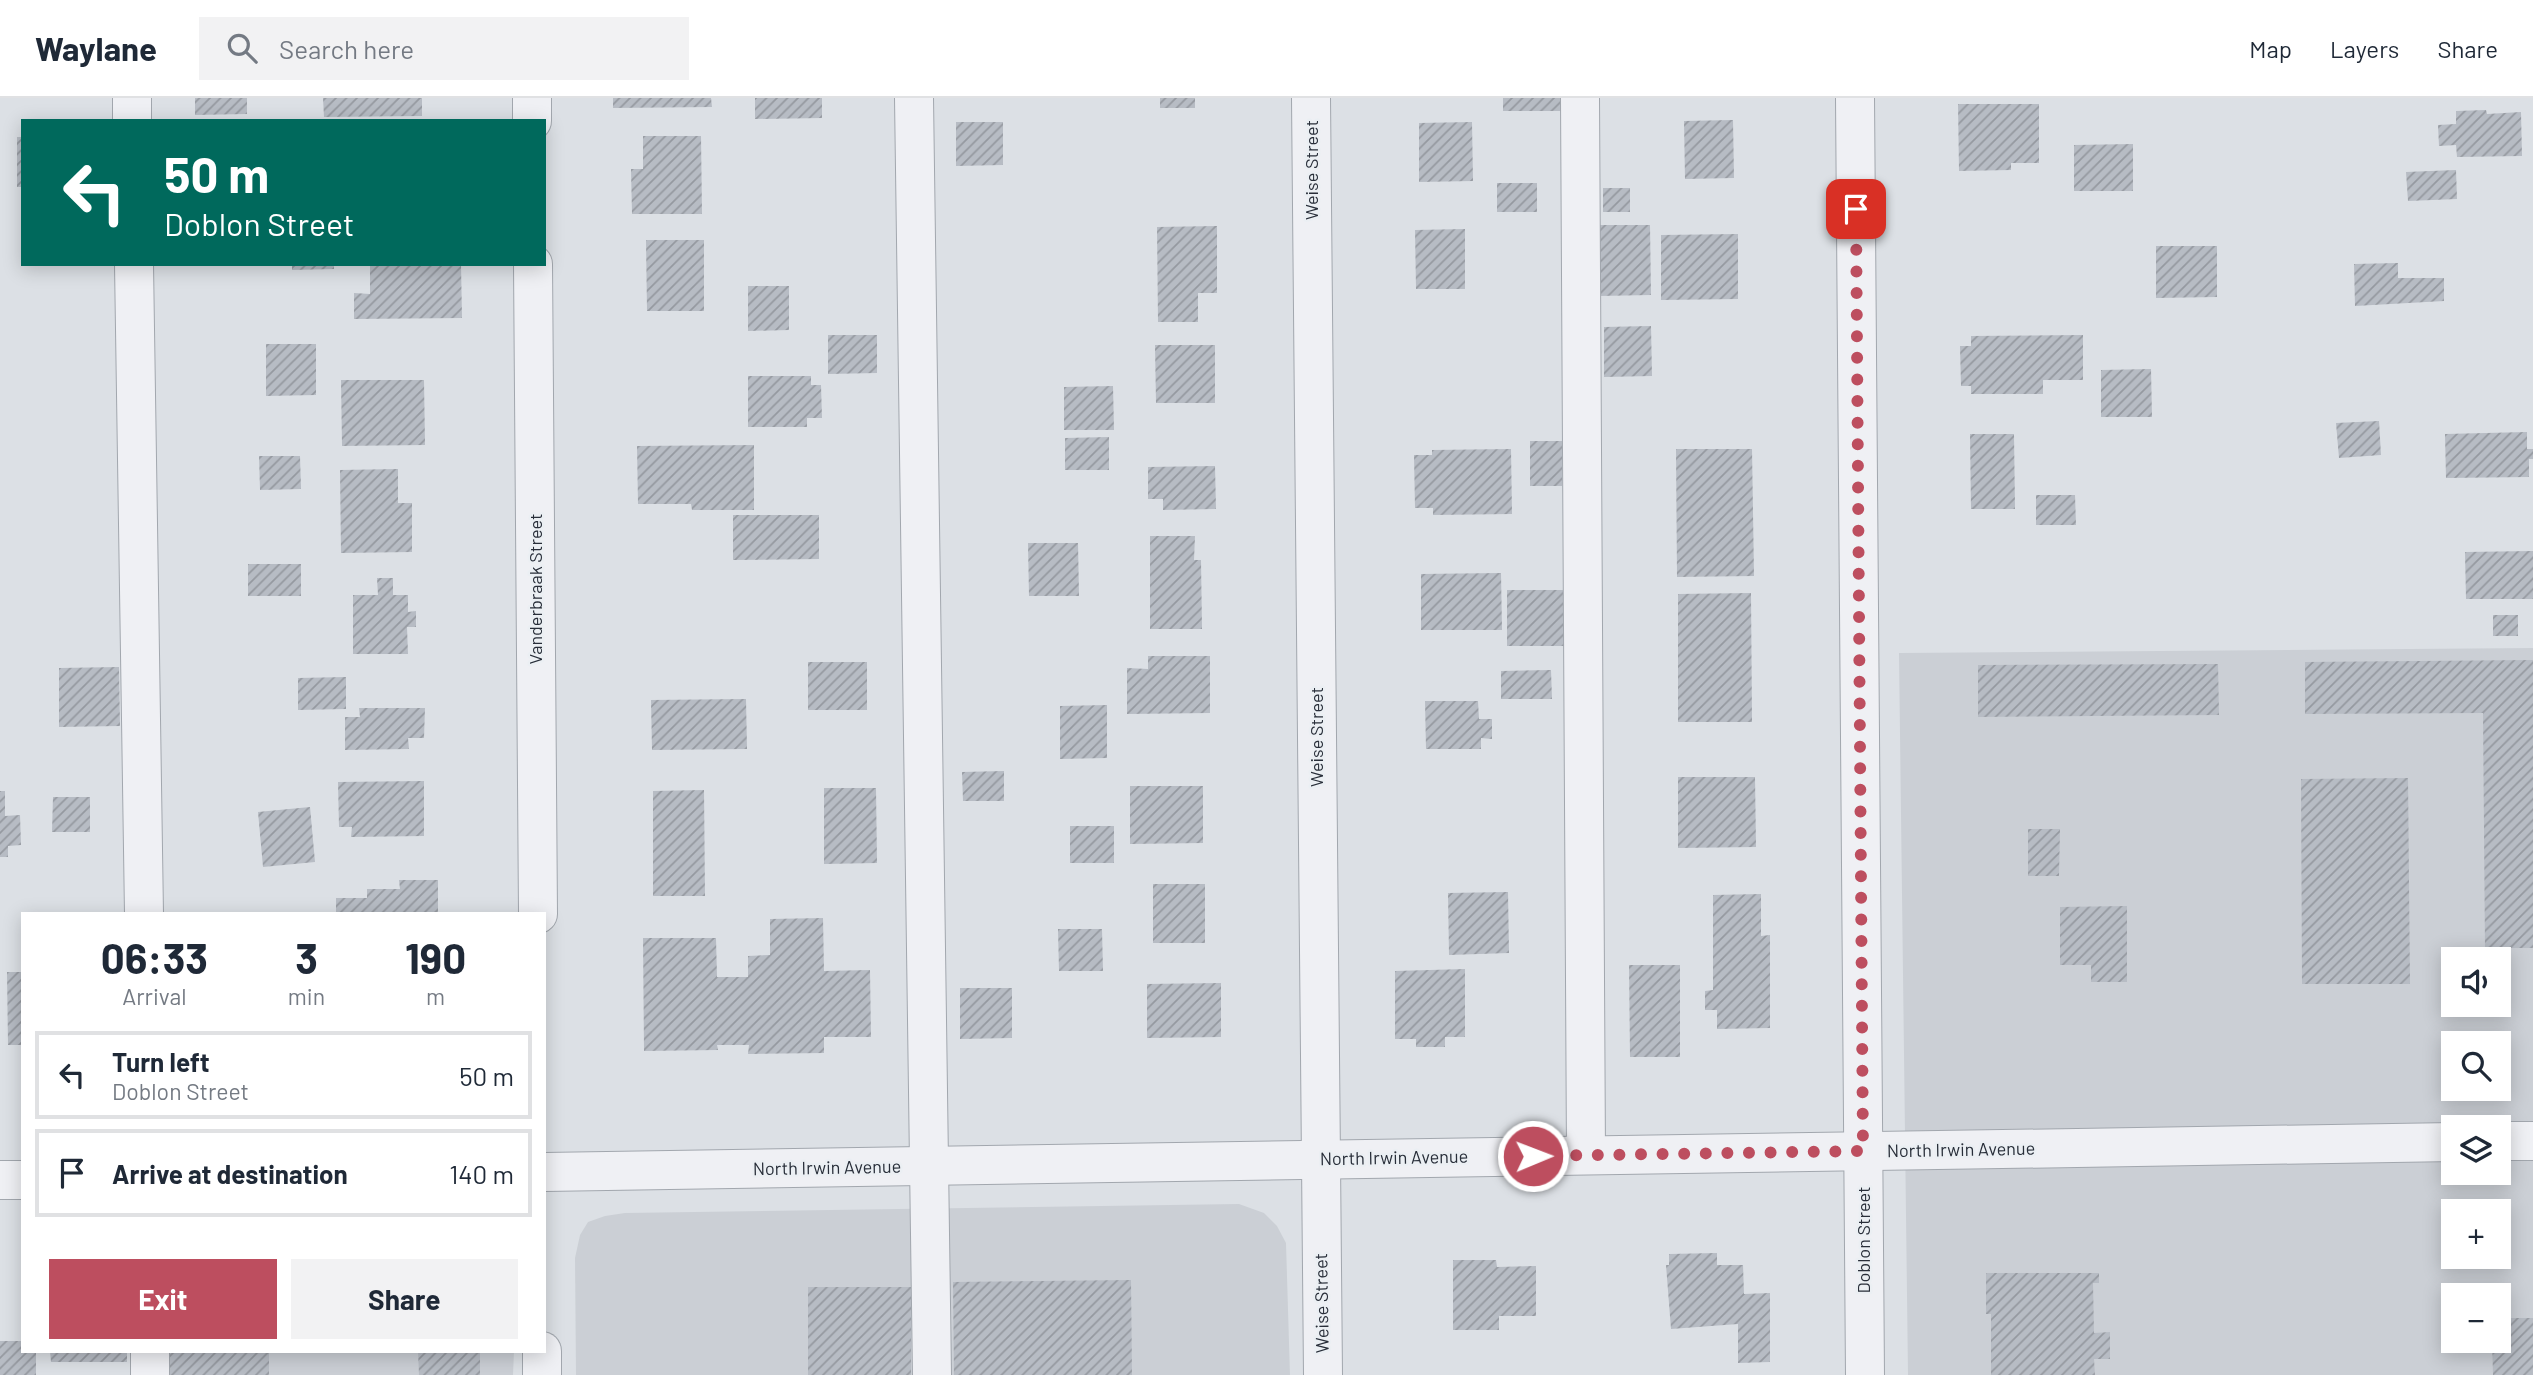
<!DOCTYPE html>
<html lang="en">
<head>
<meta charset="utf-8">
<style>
  body { margin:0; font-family:Barlow,sans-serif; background:#f2f2f3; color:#1f2937; height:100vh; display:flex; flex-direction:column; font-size:26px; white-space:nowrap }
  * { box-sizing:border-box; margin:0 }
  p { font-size:23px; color:#747a83 }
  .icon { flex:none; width:38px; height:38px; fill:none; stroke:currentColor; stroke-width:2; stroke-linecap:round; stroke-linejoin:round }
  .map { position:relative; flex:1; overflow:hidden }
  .side { position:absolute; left:21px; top:814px; width:525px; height:441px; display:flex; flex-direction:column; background:#fff; border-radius:0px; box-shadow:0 4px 18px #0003 }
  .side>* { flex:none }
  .banner { position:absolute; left:21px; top:21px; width:525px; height:147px; border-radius:0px; box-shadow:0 4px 18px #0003; background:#00695c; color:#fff; overflow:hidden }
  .controls { position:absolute; left:2441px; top:849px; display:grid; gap:14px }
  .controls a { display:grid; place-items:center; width:70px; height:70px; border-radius:0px; background:#fff; box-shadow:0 4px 18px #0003; font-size:35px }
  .pin { position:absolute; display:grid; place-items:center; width:60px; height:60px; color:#fff; margin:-30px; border-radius:14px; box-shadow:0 4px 10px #0006 }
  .me { position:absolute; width:77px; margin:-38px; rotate:89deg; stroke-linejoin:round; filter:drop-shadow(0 0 5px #0008) }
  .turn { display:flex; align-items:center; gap:24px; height:147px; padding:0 28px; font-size:32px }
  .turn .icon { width:91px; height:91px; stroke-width:2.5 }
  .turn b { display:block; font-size:49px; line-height:60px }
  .eta { display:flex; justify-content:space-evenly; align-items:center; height:119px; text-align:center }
  .eta b { font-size:42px; font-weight:700; line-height:49px }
  .button { display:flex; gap:14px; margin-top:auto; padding:14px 28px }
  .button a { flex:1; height:80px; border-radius:0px; background:#bd4e5f; color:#fff; font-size:28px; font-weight:700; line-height:80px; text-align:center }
  .button a+a { background:#f2f2f3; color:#1f2937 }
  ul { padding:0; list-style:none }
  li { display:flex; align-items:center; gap:21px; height:88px; margin:0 14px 10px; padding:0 14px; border:4px solid #e0e1e3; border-radius:0px }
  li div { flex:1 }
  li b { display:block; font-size:26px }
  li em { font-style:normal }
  header { display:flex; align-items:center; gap:42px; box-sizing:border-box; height:98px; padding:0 35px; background:#fff; border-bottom:2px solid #e0e1e3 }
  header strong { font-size:33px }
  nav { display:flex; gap:38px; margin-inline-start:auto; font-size:24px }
  .search { width:490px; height:63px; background:#f2f2f3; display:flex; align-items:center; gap:18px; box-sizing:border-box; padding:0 24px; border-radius:0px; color:#747a83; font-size:26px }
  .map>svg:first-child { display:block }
  .built { fill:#cbcfd5; fill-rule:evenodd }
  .building { fill:url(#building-hatch) }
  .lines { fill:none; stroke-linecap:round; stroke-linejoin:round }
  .minor-casing { stroke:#a2a7ae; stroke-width:40 }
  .minor { stroke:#eff0f4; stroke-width:38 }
  .route { stroke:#bd4e5f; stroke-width:12; stroke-dasharray:0 21.6 }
  .labels { text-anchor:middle; stroke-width:5; stroke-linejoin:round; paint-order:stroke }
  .street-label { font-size:18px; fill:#282e39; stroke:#ebeff3 }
</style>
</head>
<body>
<header>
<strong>Waylane</strong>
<div class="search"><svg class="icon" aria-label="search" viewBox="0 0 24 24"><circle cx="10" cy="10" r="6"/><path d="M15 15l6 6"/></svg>Search here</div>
<nav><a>Map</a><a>Layers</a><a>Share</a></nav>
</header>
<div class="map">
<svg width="2533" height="1277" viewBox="0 0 2533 1277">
  <defs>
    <pattern id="building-hatch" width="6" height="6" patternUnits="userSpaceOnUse" patternTransform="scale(1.75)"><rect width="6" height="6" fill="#b7bcc4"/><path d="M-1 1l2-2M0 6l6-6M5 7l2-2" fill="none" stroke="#9599a0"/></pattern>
  </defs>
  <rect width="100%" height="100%" fill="#dce0e5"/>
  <!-- built -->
  <g class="built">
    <path d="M2533,550V1277H1908L1899,555ZM2454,861H2499V906H2454ZM2454,945H2499V990H2454ZM2454,1029H2499V1074H2454ZM2454,1113H2499V1158H2454ZM2454,1197H2499V1242H2454Z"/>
    <path d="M1239,1106L1264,1115L1277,1128L1286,1145L1290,1277H576L575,1160L580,1137L588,1124L605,1118L625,1115Z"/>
    <path d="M160,1253H514L513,1277H160Z"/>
  </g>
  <!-- building -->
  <g class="building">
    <path d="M195,0H247V16L195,17Z"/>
    <path d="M323,0H422V18L324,19Z"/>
    <path d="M613,0H711L712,9L613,10Z"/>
    <path d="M755,0H822V20L755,21Z"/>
    <rect x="1160" y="0" width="35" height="10"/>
    <rect x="1503" y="0" width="62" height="13"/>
    <path d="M1958,6H2039V65H2011V72L1959,73Z"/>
    <path d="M2486,12L2487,16L2521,14L2522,58L2457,59L2456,47L2439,48L2438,27L2456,26V13Z"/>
    <path d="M1733,22L1734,80L1685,81L1684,23Z"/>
    <path d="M956,24H1003V67L956,68Z"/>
    <path d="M1472,24L1473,83L1419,84V25Z"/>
    <path d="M643,38H701L702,116H632L631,71H643Z"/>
    <rect x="17" y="39" width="6" height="50"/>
    <path d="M2133,46V93H2074V47Z"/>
    <path d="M2456,72L2457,101L2408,103L2406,74Z"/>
    <rect x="1497" y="85" width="40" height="29"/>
    <rect x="1603" y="90" width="27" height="24"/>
    <path d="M1599,127H1650L1651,197L1599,198Z"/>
    <path d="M1217,128V195H1198V224H1158L1157,129Z"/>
    <path d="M1465,131V191H1416L1415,132Z"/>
    <path d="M1738,136V201L1661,202V137Z"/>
    <path d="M646,142H704V213H647Z"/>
    <path d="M2156,148H2217V199L2156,200Z"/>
    <path d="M2398,165V180H2444V203L2355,208L2354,166Z"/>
    <path d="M292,166H334V171L292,172Z"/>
    <path d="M370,166H461L462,220L354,221V195L370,196Z"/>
    <path d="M748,188H789V232L748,233Z"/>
    <path d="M1651,228L1652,278L1604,279V229Z"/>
    <path d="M828,237H877V275L828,276Z"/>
    <path d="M2083,237V282H2043V296H1971V288H1961L1960,248H1971V238Z"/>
    <path d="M266,246H316V297L266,298Z"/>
    <path d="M1155,247H1215V305H1156Z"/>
    <path d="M2151,271L2152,319H2101V272Z"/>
    <path d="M748,278H811V287H821L822,320H807V329H748Z"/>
    <path d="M341,282H424L425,347L342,348Z"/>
    <path d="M1113,288L1114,332H1064V289Z"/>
    <path d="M2379,323L2381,357L2339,360L2336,325Z"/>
    <path d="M2527,334V351H2533V361H2529V379L2446,380L2445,336Z"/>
    <path d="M1970,336H2014L2015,411H1971Z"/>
    <path d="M1109,339V372H1065V340Z"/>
    <rect x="1530" y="343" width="32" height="45"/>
    <path d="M754,347V412H692L691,406H638L637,348Z"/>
    <path d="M1511,351L1512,416L1433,417V410H1415L1414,357H1432V352Z"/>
    <path d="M1676,351H1752L1754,478L1677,479Z"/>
    <path d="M259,358H300L301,391L260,392Z"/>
    <path d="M1215,368L1216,411L1163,412V401H1148V369Z"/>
    <path d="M398,371V405H412V454L341,455L340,372Z"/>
    <path d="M2036,397H2075L2076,427H2036Z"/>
    <path d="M733,417H819V461L733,462Z"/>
    <path d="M1150,438H1195L1194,462H1201L1202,531H1150Z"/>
    <path d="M1028,445H1078L1079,498H1029Z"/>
    <path d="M2533,453V501H2466L2465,454Z"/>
    <rect x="248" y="466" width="53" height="32"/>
    <path d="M1501,475L1502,532H1421V476Z"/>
    <path d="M377,480H393V497H408V514L416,513V529H407L408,556H353V497H378Z"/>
    <path d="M1507,492H1567L1568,548H1507Z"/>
    <path d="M1751,495L1752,624H1678V496Z"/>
    <rect x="2493" y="517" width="25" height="21"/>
    <path d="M1148,558H1210V615L1127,616V570L1148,571Z"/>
    <path d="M2533,562V850H2485L2483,615L2305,616V564Z"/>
    <rect x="808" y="564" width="59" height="48"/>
    <path d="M2218,566L2219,617L1978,619V567Z"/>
    <path d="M119,569L120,628L59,629V570Z"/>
    <path d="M1551,572L1552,601H1501V573Z"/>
    <path d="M346,579V611L298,612V580Z"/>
    <path d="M746,601L747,651L652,652L651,602Z"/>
    <path d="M1425,603H1478L1479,621H1492V641L1481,640V651H1426Z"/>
    <path d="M1107,607V660L1060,661V608Z"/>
    <path d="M359,610H425L424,640H408L409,651L345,652V619H360Z"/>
    <path d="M1004,673V703H963L962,674Z"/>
    <path d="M1678,679H1755L1756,749L1678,750Z"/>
    <path d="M2408,680L2410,886H2302L2301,681Z"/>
    <path d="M424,683V738L351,739L352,729H339L338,684Z"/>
    <path d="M1130,688H1203V745L1130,746Z"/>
    <path d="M824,690H876L877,765L824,766Z"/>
    <path d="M704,692L705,798H653V693Z"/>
    <path d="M0,693H5V718L20,717L21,747L8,748V759H0Z"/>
    <path d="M53,699H90V734H52Z"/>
    <path d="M310,709L315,764L263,769L258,714Z"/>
    <rect x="1070" y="728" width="44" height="37"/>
    <path d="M2028,731H2060L2059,778H2028Z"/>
    <path d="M399,782H438V816H336V800H367V791H400Z"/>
    <rect x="1153" y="786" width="52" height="59"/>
    <path d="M1508,794L1509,855L1449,857L1448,795Z"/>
    <path d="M1761,796V838L1770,837V930L1717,931V912H1705V893L1713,892V797Z"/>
    <path d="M2127,808V884H2091V867H2060V809Z"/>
    <path d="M823,820L824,873L870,872L871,939H824V955L748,956L749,947H717L718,952L644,953L643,840H716L717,879H748V858L770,857V821Z"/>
    <path d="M1058,831H1102L1103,873H1059Z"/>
    <path d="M1629,867H1680V959H1630Z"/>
    <path d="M1465,871V939H1445V949H1416V941H1395V873Z"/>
    <path d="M7,874H23V947H8Z"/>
    <path d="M1221,885V939L1147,940V886Z"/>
    <path d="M960,890H1012V940L960,941Z"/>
    <path d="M1717,1155V1167H1743L1744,1196L1770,1195V1264L1738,1265V1226L1671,1231L1666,1167H1669V1156Z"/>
    <path d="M1453,1162H1496L1497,1169L1536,1168V1218H1499V1232H1453Z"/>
    <path d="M1986,1175H2099V1185H2093L2094,1235L2110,1234V1261H2094L2095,1277H1991V1216H1986Z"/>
    <path d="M1131,1182L1132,1277H954L953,1184Z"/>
    <rect x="808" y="1189" width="103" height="88"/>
    <path d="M2499,1220H2533V1277H2493L2492,1242H2499Z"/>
    <path d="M0,1243H23V1253H36V1277H0Z"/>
    <path d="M50,1253H127V1264H51Z"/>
    <path d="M168,1253H269V1277H169Z"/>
    <path d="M418,1253H480V1277H419Z"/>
  </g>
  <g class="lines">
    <defs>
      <g id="minor">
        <path d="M132,0V23"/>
        <path d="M532,0V23"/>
        <path d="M914,0L932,1277"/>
        <path d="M1311,0L1323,1277"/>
        <path d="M1580,0L1586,1057"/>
        <path d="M1855,0L1865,1277"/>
        <path d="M134,166L144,816"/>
        <path d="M533,166L538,816"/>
        <path d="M2499,1043H2533"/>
        <path d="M544,1074L2454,1044"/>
        <path d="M0,1082H23"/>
        <path d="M150,1253V1277"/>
        <path d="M542,1253V1277"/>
      </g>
    </defs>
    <!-- minor casing -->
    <use href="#minor" class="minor-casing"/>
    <!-- minor -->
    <use href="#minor" class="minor"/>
  </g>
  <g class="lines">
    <!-- route -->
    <path class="route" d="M1533,1058L1863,1053L1856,111"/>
  </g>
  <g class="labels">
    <!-- street labels -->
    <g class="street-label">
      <text transform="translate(1312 72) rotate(-90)" y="6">Weise Street</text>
      <text transform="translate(536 491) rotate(-90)" y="6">Vanderbraak Street</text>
      <text transform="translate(1317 639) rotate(-90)" y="6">Weise Street</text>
      <text transform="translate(1961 1052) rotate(-1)" y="6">North Irwin Avenue</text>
      <text transform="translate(1394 1060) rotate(-1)" y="6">North Irwin Avenue</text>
      <text transform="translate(827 1070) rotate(-1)" y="6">North Irwin Avenue</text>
      <text transform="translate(1864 1142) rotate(-90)" y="6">Doblon Street</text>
      <text transform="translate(1322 1205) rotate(-91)" y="6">Weise Street</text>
    </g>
  </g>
</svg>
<div class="controls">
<a><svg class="icon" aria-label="sound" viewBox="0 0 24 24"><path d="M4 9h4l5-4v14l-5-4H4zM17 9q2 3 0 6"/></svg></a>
<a><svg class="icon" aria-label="search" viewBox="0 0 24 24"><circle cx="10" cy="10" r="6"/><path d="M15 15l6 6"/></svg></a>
<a><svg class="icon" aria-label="layers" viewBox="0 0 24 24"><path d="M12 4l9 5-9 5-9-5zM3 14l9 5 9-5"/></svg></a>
<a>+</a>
<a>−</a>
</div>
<div class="pin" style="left:1856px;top:111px;background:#d93025"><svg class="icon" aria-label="arrive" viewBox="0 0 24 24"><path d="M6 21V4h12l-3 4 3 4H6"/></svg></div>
<svg class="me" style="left:1533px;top:1058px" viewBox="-20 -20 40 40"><circle r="17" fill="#bd4e5f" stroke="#fff" stroke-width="3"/><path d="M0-11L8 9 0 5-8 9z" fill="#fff"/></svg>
<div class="banner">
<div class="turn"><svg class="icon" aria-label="left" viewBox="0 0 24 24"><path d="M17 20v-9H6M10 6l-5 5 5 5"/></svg><div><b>50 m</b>Doblon Street</div></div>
</div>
<section class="side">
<div class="eta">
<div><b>06:33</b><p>Arrival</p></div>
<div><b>3</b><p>min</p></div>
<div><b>190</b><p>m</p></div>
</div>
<ul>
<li><svg class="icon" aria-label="left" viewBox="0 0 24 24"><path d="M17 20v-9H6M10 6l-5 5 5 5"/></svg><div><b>Turn left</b><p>Doblon Street</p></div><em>50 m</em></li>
<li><svg class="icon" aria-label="arrive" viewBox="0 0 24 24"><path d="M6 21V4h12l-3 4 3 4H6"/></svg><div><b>Arrive at destination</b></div><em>140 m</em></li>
</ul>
<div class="button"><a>Exit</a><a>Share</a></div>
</section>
</div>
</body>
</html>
